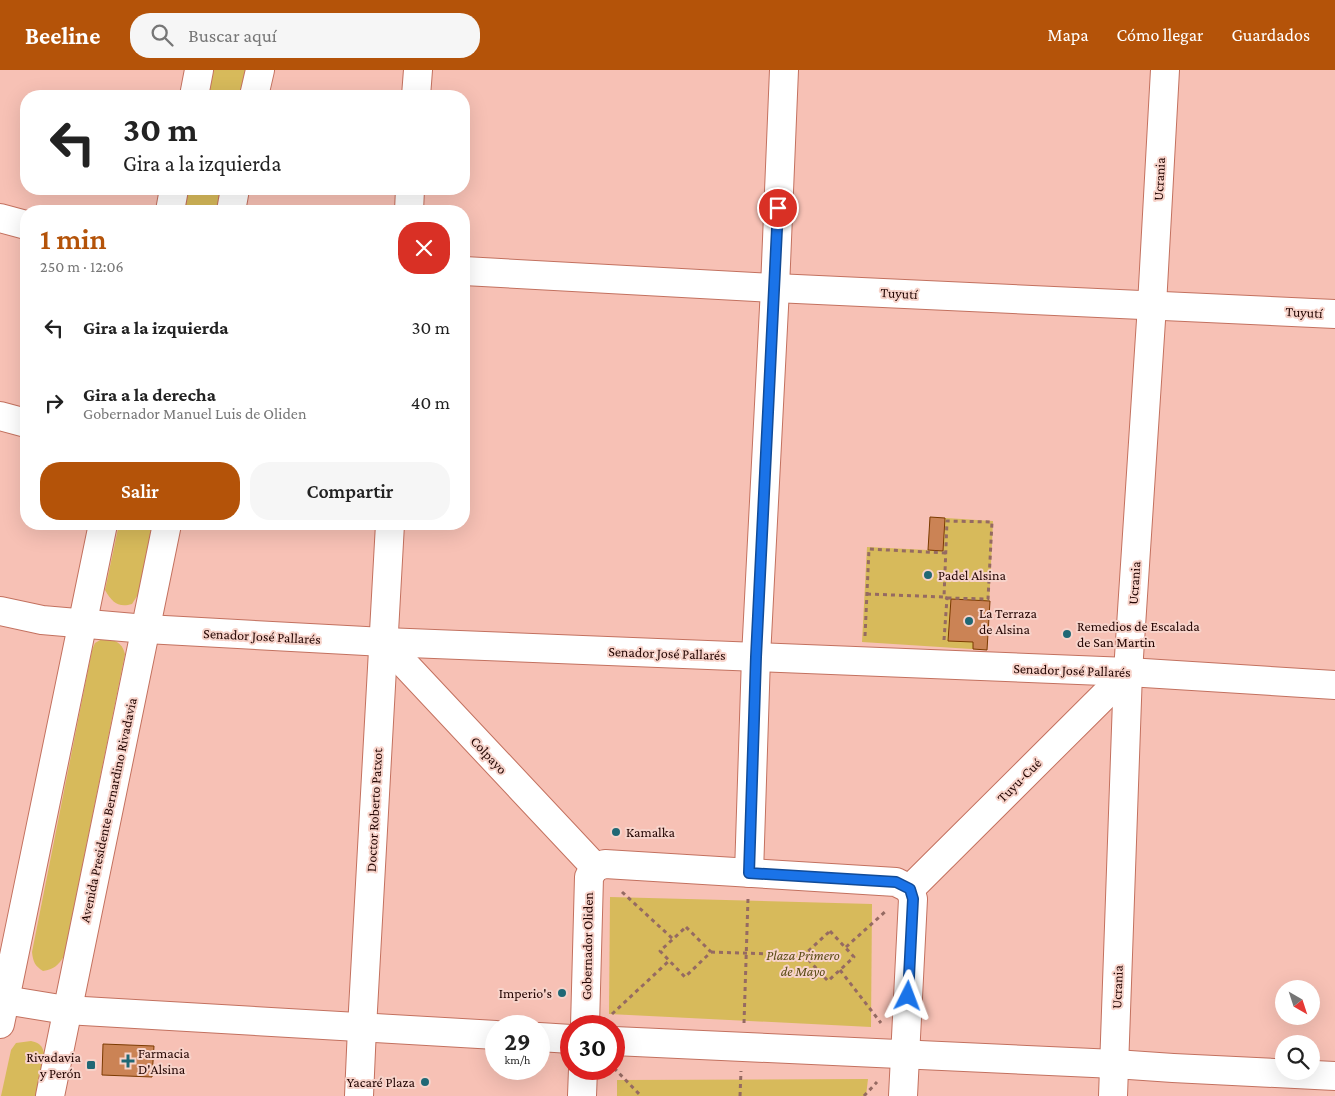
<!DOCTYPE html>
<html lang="es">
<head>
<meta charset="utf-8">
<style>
  body { margin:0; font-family:"Crimson Pro",serif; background:#f6f6f6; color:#222; height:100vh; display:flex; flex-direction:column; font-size:19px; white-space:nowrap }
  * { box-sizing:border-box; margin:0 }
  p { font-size:16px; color:#767676 }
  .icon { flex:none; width:28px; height:28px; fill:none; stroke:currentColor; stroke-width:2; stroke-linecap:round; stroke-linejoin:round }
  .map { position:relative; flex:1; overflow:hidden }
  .side { position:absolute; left:20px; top:135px; width:450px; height:325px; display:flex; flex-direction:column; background:#fff; border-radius:20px; box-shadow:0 5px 20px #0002 }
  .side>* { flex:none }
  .guide { position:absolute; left:20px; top:20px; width:450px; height:105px; border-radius:20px; box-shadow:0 5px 20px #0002; background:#fff; color:#222; overflow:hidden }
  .needle { width:32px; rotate:141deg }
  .buttons { position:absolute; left:1275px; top:910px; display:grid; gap:10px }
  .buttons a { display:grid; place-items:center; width:45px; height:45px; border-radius:50%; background:#fff; box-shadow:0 5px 20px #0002; font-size:25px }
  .speed { position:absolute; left:485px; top:945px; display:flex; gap:10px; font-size:25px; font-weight:700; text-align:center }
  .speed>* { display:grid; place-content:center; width:65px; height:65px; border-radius:50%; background:#fff; box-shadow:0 5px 20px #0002; line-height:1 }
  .speed small { font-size:12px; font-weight:400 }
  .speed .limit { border:8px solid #d22; background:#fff; color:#111 }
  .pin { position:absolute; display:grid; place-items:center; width:42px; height:42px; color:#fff; margin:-21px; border:2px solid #fff; border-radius:50%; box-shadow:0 1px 5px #0007 }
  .me { position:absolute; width:55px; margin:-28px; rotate:3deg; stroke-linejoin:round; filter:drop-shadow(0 0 4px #0008) }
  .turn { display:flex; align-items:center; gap:18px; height:105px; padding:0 20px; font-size:22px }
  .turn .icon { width:65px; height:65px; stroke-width:2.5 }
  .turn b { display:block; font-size:35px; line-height:42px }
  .round { display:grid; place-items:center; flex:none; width:52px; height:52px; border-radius:20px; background:#f6f6f6 }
  .summary { display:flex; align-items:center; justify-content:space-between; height:85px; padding:0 20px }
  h1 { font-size:30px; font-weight:600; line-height:38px; color:#b45309 }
  .primary-button { display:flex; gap:10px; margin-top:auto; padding:10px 20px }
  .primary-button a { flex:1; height:58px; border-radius:20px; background:#b45309; color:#fff; font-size:20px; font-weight:600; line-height:58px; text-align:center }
  .primary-button a+a { background:#f6f6f6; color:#222 }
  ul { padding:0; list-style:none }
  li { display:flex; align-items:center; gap:15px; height:75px; padding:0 20px }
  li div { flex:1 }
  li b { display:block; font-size:19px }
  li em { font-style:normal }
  header { display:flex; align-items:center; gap:30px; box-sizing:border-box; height:70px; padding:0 25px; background:#b45309; color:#fff }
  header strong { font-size:24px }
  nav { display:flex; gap:28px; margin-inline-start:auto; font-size:18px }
  .search { width:350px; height:45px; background:#f6f6f6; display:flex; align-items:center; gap:12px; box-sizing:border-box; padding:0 18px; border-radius:20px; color:#767676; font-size:19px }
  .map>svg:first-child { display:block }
  .green { fill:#d7ba5b }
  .building { fill:#cb8355; stroke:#7b3a01 }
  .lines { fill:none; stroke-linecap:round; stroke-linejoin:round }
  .street-casing { stroke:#c3715f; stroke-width:30 }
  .secondary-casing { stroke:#c3715f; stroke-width:30 }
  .path { stroke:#956a62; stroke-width:3; stroke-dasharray:4 4; stroke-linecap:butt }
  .street { stroke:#fff; stroke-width:28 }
  .secondary { stroke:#fff; stroke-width:28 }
  .route-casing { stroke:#114b97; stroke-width:12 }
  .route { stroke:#1a73e8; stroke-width:9 }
  .poi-dot { fill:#206875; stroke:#f7d3ca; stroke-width:2 }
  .labels { text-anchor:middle; stroke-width:4; stroke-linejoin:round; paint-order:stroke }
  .street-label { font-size:14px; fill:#230502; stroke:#f7d3ca }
  .poi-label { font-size:14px; fill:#230502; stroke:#f7d3ca; text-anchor:start }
  .park-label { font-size:14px; font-style:italic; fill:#594a13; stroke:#f7d3ca }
</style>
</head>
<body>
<header>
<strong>Beeline</strong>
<div class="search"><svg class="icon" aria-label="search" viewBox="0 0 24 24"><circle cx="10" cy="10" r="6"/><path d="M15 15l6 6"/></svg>Buscar aquí</div>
<nav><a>Mapa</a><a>Cómo llegar</a><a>Guardados</a></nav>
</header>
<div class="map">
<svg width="1335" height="1026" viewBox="0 0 1335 1026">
  <rect width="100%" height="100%" fill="#f7c1b5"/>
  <!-- green -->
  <g class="green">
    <path d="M213,0H245L240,26H208Z"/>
    <path d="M188,119H221L217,141H184Z"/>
    <path d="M930,447L993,451L987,580L862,572L867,477L928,480Z"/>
    <path d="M119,454H152L139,523L132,534C118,538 112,532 105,520Z"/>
    <path d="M102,569C114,569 122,572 125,584L64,886C58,896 54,899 43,901C35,896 33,892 32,882L92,580L95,573Z"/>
    <path d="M610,827L872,834L871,957L609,944Z"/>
    <path d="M31,971C39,973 42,975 44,983L36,1026H1L11,980L16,973Z"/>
    <path d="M868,1009L866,1026H617V1010Z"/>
  </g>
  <!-- building -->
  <g class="building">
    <path d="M930,447L945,448L943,481L928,480Z"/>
    <path d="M951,529L990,531L987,580L973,579V572L948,571Z"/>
    <path d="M103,974L154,976L152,1007L102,1005Z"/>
  </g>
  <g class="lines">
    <defs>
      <g id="street">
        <path d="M416,26L418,0"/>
        <path d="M409,141L410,119"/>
        <path d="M0,148L26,155"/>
        <path d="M464,201L775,218L1335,244"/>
        <path d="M0,346L26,353"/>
        <path d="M0,541L42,550L146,559L384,572L1128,602L1335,615"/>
        <path d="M384,572L595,797"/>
        <path d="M595,797L605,794L896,812L910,819"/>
        <path d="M749,803L756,587L775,218L784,0"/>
        <path d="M910,819L1128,602"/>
        <path d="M585,956L589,807L595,797"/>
        <path d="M359,1026L362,958L390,454"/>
        <path d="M582,1026L583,999"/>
        <path d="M903,1026L913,829L910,819"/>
        <path d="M1113,1026L1128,602L1152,235L1165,0"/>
      </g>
      <g id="secondary">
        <path d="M194,26L199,0"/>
        <path d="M254,26L260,0"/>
        <path d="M170,141L174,119"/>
        <path d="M231,141L235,119"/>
        <path d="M5,930L66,940L496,965"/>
        <path d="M0,954L103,454"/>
        <path d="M539,967L571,969"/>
        <path d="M614,971L1115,994L1173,998L1335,1006"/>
        <path d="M50,1026L167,454"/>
      </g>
    </defs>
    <!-- street casing -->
    <use href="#street" class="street-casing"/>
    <!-- secondary casing -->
    <use href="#secondary" class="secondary-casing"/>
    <!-- path -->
    <g class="path">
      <path d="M867,524L944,527"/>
      <path d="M865,566L869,479L946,483"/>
      <path d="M944,570L947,528L944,527L947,451L992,452L988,529L947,528"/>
      <path d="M622,822L673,869"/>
      <path d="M686,857L711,882L685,907L660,881Z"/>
      <path d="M830,861L854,887L828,911L804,885Z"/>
      <path d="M846,877L886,841"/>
      <path d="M711,882L804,885"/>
      <path d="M840,900L881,953"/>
      <path d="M612,944L670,890"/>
      <path d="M744,953L748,829"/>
      <path d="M614,998L641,1026"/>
      <path d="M740,1026L741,1001"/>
      <path d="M864,1026L877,1012"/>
    </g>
    <!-- street -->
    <use href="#street" class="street"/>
    <!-- secondary -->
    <use href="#secondary" class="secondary"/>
  </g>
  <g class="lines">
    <defs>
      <path id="route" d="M778,138L756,587L749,803L896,812L910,819L913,829L908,926"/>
    </defs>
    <!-- route casing -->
    <use href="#route" class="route-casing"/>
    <!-- route -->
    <use href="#route" class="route"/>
  </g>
  <!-- markers -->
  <g class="poi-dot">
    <circle cx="928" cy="505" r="5"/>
    <circle cx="969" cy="551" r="5"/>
    <circle cx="1067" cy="564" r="5"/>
    <circle cx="616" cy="762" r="5"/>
    <circle cx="562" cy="923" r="5"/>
    <path d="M125.5 983.5h5v5h5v5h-5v5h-5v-5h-5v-5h5z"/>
    <rect x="86" y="990" width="10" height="10" rx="2.5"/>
    <circle cx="425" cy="1012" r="5"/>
  </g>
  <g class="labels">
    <!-- street labels -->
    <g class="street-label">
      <text transform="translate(1159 109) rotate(-87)" y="5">Ucrania</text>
      <text transform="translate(899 223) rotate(3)" y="5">Tuyutí</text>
      <text transform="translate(1304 242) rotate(3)" y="5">Tuyutí</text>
      <text transform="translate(1134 513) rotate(-86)" y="5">Ucrania</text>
      <text transform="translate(262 566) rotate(3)" y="5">Senador José Pallarés</text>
      <text transform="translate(667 583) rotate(2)" y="5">Senador José Pallarés</text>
      <text transform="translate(1072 600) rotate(2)" y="5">Senador José Pallarés</text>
      <text transform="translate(489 685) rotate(47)" y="5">Colpayo</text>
      <text transform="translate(1019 710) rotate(-45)" y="5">Tuyu-Cué</text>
      <text transform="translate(108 740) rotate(-78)" y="5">Avenida Presidente Bernardino Rivadavia</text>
      <text transform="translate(374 740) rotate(-87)" y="5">Doctor Roberto Patxot</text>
      <text transform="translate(587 876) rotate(-89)" y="5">Gobernador Oliden</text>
      <text transform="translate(1117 917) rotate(-88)" y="5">Ucrania</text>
    </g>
    <!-- poi labels -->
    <g class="poi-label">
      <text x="938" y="510">Padel Alsina</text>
      <text x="979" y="548">La Terraza<tspan x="979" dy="16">de Alsina</tspan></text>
      <text x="1077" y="561">Remedios de Escalada<tspan x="1077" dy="16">de San Martin</tspan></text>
      <text x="626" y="767">Kamalka</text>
      <text x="552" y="928" text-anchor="end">Imperio's</text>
      <text x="138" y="988">Farmacia<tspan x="138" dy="16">D'Alsina</tspan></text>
      <text x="81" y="992" text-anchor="end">Rivadavia<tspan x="81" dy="16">y Perón</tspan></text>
      <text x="415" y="1017" text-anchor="end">Yacaré Plaza</text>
    </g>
    <!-- park labels -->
    <g class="park-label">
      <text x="803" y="890">Plaza Primero<tspan x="803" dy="16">de Mayo</tspan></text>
    </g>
  </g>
</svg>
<div class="buttons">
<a><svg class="needle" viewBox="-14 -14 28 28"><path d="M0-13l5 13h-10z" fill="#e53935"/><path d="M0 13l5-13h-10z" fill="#767676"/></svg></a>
<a><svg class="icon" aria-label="search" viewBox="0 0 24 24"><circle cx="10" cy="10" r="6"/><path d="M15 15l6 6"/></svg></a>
</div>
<div class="speed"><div>29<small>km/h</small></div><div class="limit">30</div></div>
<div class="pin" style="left:778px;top:138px;background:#d93025"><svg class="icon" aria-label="arrive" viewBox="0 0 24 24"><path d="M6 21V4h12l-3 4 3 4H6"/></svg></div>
<svg class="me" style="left:908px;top:926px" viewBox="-20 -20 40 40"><path d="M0-17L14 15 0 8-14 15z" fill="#1a73e8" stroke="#fff" stroke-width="4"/></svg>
<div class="guide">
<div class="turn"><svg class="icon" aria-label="left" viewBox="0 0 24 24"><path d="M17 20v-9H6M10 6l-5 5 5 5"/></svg><div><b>30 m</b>Gira a la izquierda</div></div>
</div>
<section class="side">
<div class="summary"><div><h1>1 min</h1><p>250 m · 12:06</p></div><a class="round" style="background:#d93025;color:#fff"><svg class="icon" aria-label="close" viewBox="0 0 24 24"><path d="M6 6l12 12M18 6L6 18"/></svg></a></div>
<ul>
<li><svg class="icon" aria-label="left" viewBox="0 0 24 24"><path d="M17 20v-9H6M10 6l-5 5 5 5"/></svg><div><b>Gira a la izquierda</b></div><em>30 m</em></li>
<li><svg class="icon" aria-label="right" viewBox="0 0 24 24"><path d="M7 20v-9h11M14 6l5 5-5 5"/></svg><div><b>Gira a la derecha</b><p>Gobernador Manuel Luis de Oliden</p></div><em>40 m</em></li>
</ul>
<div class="primary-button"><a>Salir</a><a>Compartir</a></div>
</section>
</div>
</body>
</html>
